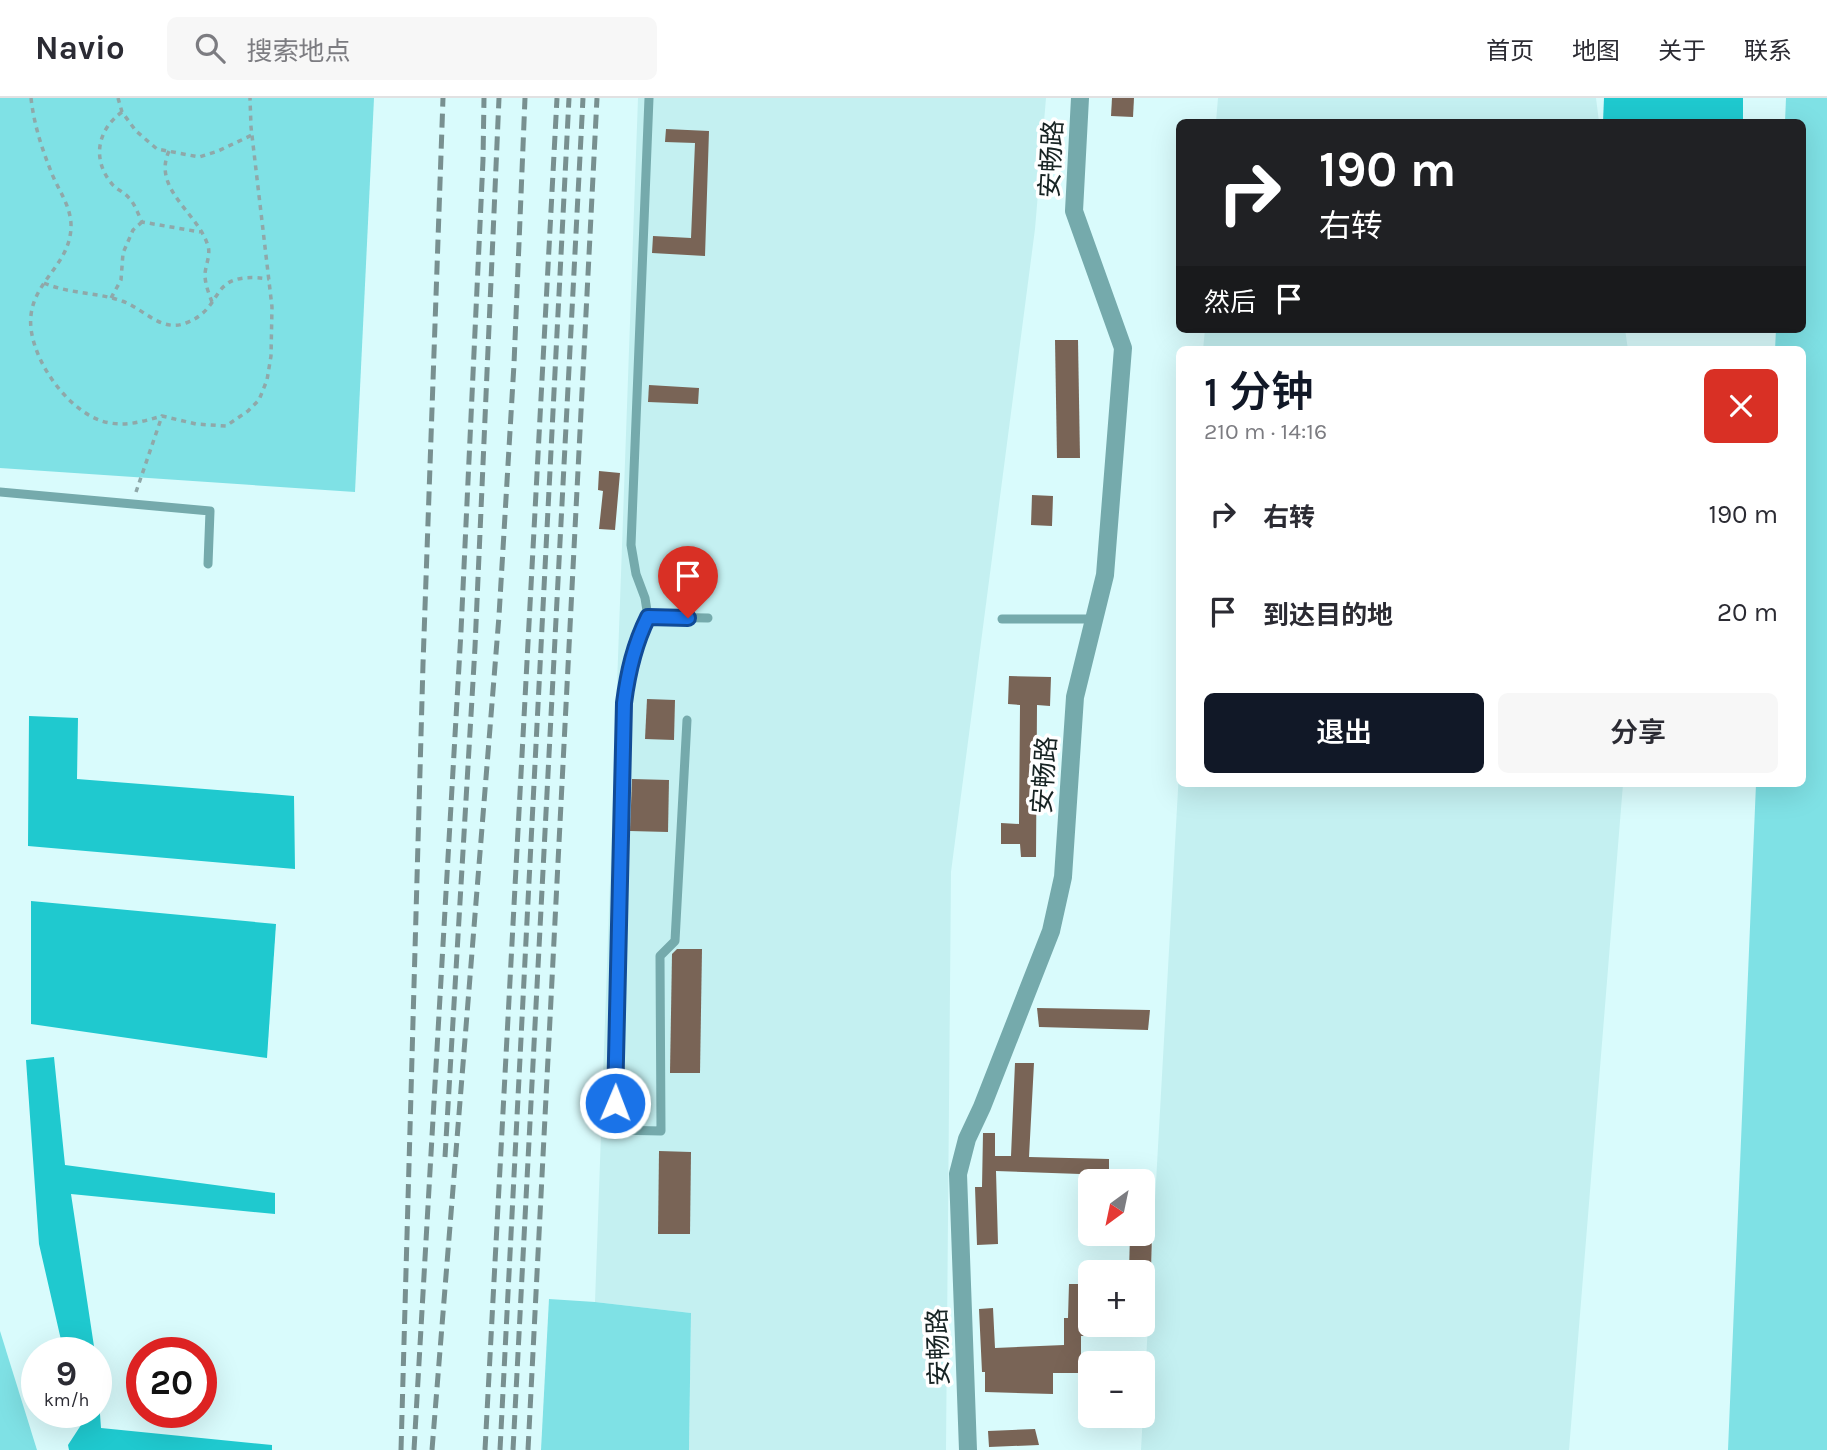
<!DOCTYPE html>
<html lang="zh">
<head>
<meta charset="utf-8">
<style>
  body { margin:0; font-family:Karla,"Noto Sans SC",sans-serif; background:#f7f7f7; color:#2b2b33; height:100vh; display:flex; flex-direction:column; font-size:26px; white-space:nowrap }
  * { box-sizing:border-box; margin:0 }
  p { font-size:23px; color:#7c7c81 }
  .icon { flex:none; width:38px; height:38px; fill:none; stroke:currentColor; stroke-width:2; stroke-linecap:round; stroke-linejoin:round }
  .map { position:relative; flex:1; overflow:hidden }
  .side { position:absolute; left:1176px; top:248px; width:630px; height:441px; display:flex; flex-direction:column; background:#fff; border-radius:10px; box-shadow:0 7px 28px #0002 }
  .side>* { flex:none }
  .top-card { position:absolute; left:1176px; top:21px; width:630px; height:214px; border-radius:10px; box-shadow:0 7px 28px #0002; background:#202124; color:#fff; overflow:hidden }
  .needle { width:46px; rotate:213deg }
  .controls { position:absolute; left:1078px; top:1071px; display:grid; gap:14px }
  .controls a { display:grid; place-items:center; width:77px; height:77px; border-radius:10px; background:#fff; box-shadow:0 7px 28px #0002; font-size:35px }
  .speed { position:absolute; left:21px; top:1239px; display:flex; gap:14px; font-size:35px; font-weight:700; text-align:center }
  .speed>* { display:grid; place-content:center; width:91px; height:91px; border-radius:50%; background:#fff; box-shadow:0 7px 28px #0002; line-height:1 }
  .speed small { font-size:18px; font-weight:400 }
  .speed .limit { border:10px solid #d22; background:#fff; color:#111 }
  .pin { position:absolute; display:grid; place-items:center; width:60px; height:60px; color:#fff; margin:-72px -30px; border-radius:50% 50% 50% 0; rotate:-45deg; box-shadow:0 0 7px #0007 }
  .pin .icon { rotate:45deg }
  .me { position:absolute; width:77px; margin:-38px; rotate:1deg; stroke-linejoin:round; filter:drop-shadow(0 0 5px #0008) }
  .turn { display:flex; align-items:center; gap:24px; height:147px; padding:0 28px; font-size:32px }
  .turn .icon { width:91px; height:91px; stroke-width:2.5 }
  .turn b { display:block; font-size:49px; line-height:60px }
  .then { display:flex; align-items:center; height:66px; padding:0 28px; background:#0003; gap:14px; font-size:26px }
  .round { display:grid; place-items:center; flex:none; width:74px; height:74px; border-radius:10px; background:#f7f7f7 }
  .summary { display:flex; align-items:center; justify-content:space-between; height:119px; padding:0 28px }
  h1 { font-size:42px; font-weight:600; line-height:52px; color:#111827 }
  .button { display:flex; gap:14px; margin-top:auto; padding:14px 28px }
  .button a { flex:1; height:80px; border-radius:10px; background:#111827; color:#fff; font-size:28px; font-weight:600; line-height:80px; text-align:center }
  .button a+a { background:#f7f7f7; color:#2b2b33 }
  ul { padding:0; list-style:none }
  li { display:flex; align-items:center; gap:21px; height:98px; padding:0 28px }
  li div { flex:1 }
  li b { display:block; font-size:26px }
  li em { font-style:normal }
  header { display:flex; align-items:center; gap:42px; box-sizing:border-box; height:98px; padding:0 35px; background:#fff; border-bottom:2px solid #e1e1e2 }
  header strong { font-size:33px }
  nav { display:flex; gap:38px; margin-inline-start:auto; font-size:24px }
  .search { width:490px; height:63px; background:#f7f7f7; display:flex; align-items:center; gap:18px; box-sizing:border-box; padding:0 24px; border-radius:10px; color:#7c7c81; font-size:26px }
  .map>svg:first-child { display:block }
  .built { fill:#c4f0f1 }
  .green { fill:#7fe1e5 }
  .water { fill:#1fc9cf }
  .building { fill:#796456 }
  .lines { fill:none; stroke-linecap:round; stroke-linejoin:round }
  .path { stroke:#8fa8a9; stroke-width:3.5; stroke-dasharray:5 5; stroke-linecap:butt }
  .lane { stroke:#75aaac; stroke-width:9 }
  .street { stroke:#75aaac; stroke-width:18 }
  .rail { stroke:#789090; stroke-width:5; stroke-dasharray:14 7; stroke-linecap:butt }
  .route-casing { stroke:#114b97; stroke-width:18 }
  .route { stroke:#1a73e8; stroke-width:12 }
  .labels { text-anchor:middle; stroke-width:7; stroke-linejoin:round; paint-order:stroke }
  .street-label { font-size:26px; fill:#172323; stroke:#fff }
</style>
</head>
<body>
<header>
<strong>Navio</strong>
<div class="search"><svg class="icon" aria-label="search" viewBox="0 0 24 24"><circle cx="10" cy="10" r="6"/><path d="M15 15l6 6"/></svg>搜索地点</div>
<nav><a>首页</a><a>地图</a><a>关于</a><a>联系</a></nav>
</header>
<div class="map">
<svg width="1827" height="1352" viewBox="0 0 1827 1352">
  <rect width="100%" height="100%" fill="#d9fbfc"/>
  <!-- built -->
  <g class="built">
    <path d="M638,0H1046L1035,131L951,774L946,1352H689L691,1215L595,1204Z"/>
    <path d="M1218,0H1596L1599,24H1216Z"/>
    <path d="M1205,231H1625L1628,252H1203Z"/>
    <path d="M1179,674L1180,686H1623L1569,1352H1141Z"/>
  </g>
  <!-- green -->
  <g class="green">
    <path d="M0,0H374L355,394L0,370Z"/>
    <path d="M1786,0H1827V1352H1728L1756,686H1802V252H1775L1776,231H1802V24H1785Z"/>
    <path d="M549,1201L595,1204L691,1215L689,1352H541Z"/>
    <path d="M0,1233L37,1352H0Z"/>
  </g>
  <!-- water -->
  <g class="water">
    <path d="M1604,0H1743V24H1603Z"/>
    <path d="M29,618L78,620L77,681L294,698L295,771L28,748Z"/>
    <path d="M31,803L276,826L267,960L31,926Z"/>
    <path d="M54,959L65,1067L275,1095V1116L71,1096L95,1255H64L39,1146L26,962Z"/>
    <path d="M96,1261L101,1330L272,1347V1352H69L68,1347L81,1327L78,1314H96Z"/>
  </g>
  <!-- building -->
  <g class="building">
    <path d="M1112,0H1134L1133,19L1111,18Z"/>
    <path d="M666,31L709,33L705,158L652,155L653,138L691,140L695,45L665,44Z"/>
    <path d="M1055,242H1078L1080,360H1057Z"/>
    <path d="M649,287L699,290L698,306L648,304Z"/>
    <path d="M599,373L620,375L615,432L599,431L603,393L598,392Z"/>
    <path d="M1032,397L1053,398L1052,428L1031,427Z"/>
    <path d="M1009,578L1051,579L1050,608L1037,607L1036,759H1021L1020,746H1001V725L1019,726L1020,607L1008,606Z"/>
    <path d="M647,601L675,602L674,642L645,641Z"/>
    <path d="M632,681L669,682L668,734L630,733Z"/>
    <path d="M677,851H702L700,975H670L672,856Z"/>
    <path d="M1037,910L1150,912L1148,932L1039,929Z"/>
    <path d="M1015,965H1034L1029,1059L1109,1061V1077L996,1073L998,1146L977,1147L975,1089H982L983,1035H995V1058H1011Z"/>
    <path d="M659,1053L691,1054L690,1136H658Z"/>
    <path d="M1130,1136H1152L1151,1174H1129Z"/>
    <path d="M1069,1186H1090V1238H1081V1275H1053V1296L985,1294V1274H982L979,1211L993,1210L995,1250L1064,1247V1220H1068Z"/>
    <path d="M1035,1331L1039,1347L989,1349L988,1333Z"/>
  </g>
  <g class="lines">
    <!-- path -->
    <g class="path">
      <path d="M31,0C34,27 42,51 52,76C59,93 70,107 71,126C72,165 35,181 31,217C26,257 70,319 110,325C129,328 144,323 162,318"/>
      <path d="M118,0L122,14L136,33L157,51L199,59L218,53L252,37"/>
      <path d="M122,14C98,31 91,61 112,86C116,91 124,94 129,100C135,106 138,116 142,124L200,134"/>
      <path d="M169,53C152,90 196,114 207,145C212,156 205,167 205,177C205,186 209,196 212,204"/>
      <path d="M44,185C69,196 97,194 122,203C143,210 161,235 186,225C228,209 205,172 269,181"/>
      <path d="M111,200L121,182L123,155L133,132L142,124"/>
      <path d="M136,394L162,318L196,326L226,328L248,313L259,302L267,282L271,258L272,209L251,29L250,0"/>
    </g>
    <!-- lane -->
    <g class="lane">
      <path d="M649,0L631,447L636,476L645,500L648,519L636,543L629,573L624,605L614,1032L661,1033L660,858L675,843L687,622"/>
      <path d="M0,394L210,413L208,466"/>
      <path d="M648,519L708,520"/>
      <path d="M1002,521H1095"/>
    </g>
    <!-- street -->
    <path class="street" d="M968,1352L958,1076L967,1041L982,1009L1051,833L1063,779L1075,599L1105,477L1123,250L1074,113L1080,0"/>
    <!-- rail -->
    <g class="rail">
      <path d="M445,1059L475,549L499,0"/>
      <path d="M401,1352L423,566L443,0"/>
      <path d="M414,1352L461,533L483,62L484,0"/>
      <path d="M432,1352L499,518L514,266L525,0"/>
      <path d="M485,1352L557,0"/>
      <path d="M500,1352L569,0"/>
      <path d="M513,1352L583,0"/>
      <path d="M528,1352L597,0"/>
    </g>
  </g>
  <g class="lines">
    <defs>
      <path id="route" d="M615,1005L624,605C628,574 634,547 648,519L688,520"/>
    </defs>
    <!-- route casing -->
    <use href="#route" class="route-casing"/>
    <!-- route -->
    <use href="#route" class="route"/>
  </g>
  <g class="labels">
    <!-- street labels -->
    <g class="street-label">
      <text transform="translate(1051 61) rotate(-87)" y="9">安畅路</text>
      <text transform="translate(1044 677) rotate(-86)" y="9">安畅路</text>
      <text transform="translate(938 1249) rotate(-92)" y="9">安畅路</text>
    </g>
  </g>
</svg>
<div class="controls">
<a><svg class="needle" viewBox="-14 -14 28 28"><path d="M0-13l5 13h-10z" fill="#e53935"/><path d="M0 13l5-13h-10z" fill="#7c7c81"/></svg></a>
<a>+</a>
<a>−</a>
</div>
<div class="speed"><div>9<small>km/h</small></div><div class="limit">20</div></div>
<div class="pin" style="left:688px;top:520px;background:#d93025"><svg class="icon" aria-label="arrive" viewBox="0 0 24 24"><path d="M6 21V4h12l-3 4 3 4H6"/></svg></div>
<svg class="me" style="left:615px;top:1005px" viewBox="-20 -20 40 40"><circle r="17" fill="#1a73e8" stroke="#fff" stroke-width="3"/><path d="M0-11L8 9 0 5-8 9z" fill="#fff"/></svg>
<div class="top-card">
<div class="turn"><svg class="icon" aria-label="right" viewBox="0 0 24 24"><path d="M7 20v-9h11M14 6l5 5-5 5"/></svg><div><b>190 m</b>右转</div></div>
<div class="then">然后<svg class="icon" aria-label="arrive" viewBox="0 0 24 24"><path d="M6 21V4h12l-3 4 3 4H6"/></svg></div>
</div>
<section class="side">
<div class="summary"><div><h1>1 分钟</h1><p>210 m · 14:16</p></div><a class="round" style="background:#d93025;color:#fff"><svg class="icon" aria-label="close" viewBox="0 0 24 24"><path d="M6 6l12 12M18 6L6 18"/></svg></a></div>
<ul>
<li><svg class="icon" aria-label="right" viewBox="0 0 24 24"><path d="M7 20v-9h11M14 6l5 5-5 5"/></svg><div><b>右转</b></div><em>190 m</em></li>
<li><svg class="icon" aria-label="arrive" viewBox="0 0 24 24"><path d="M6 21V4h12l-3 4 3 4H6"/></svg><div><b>到达目的地</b></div><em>20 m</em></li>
</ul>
<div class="button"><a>退出</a><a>分享</a></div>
</section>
</div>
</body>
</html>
